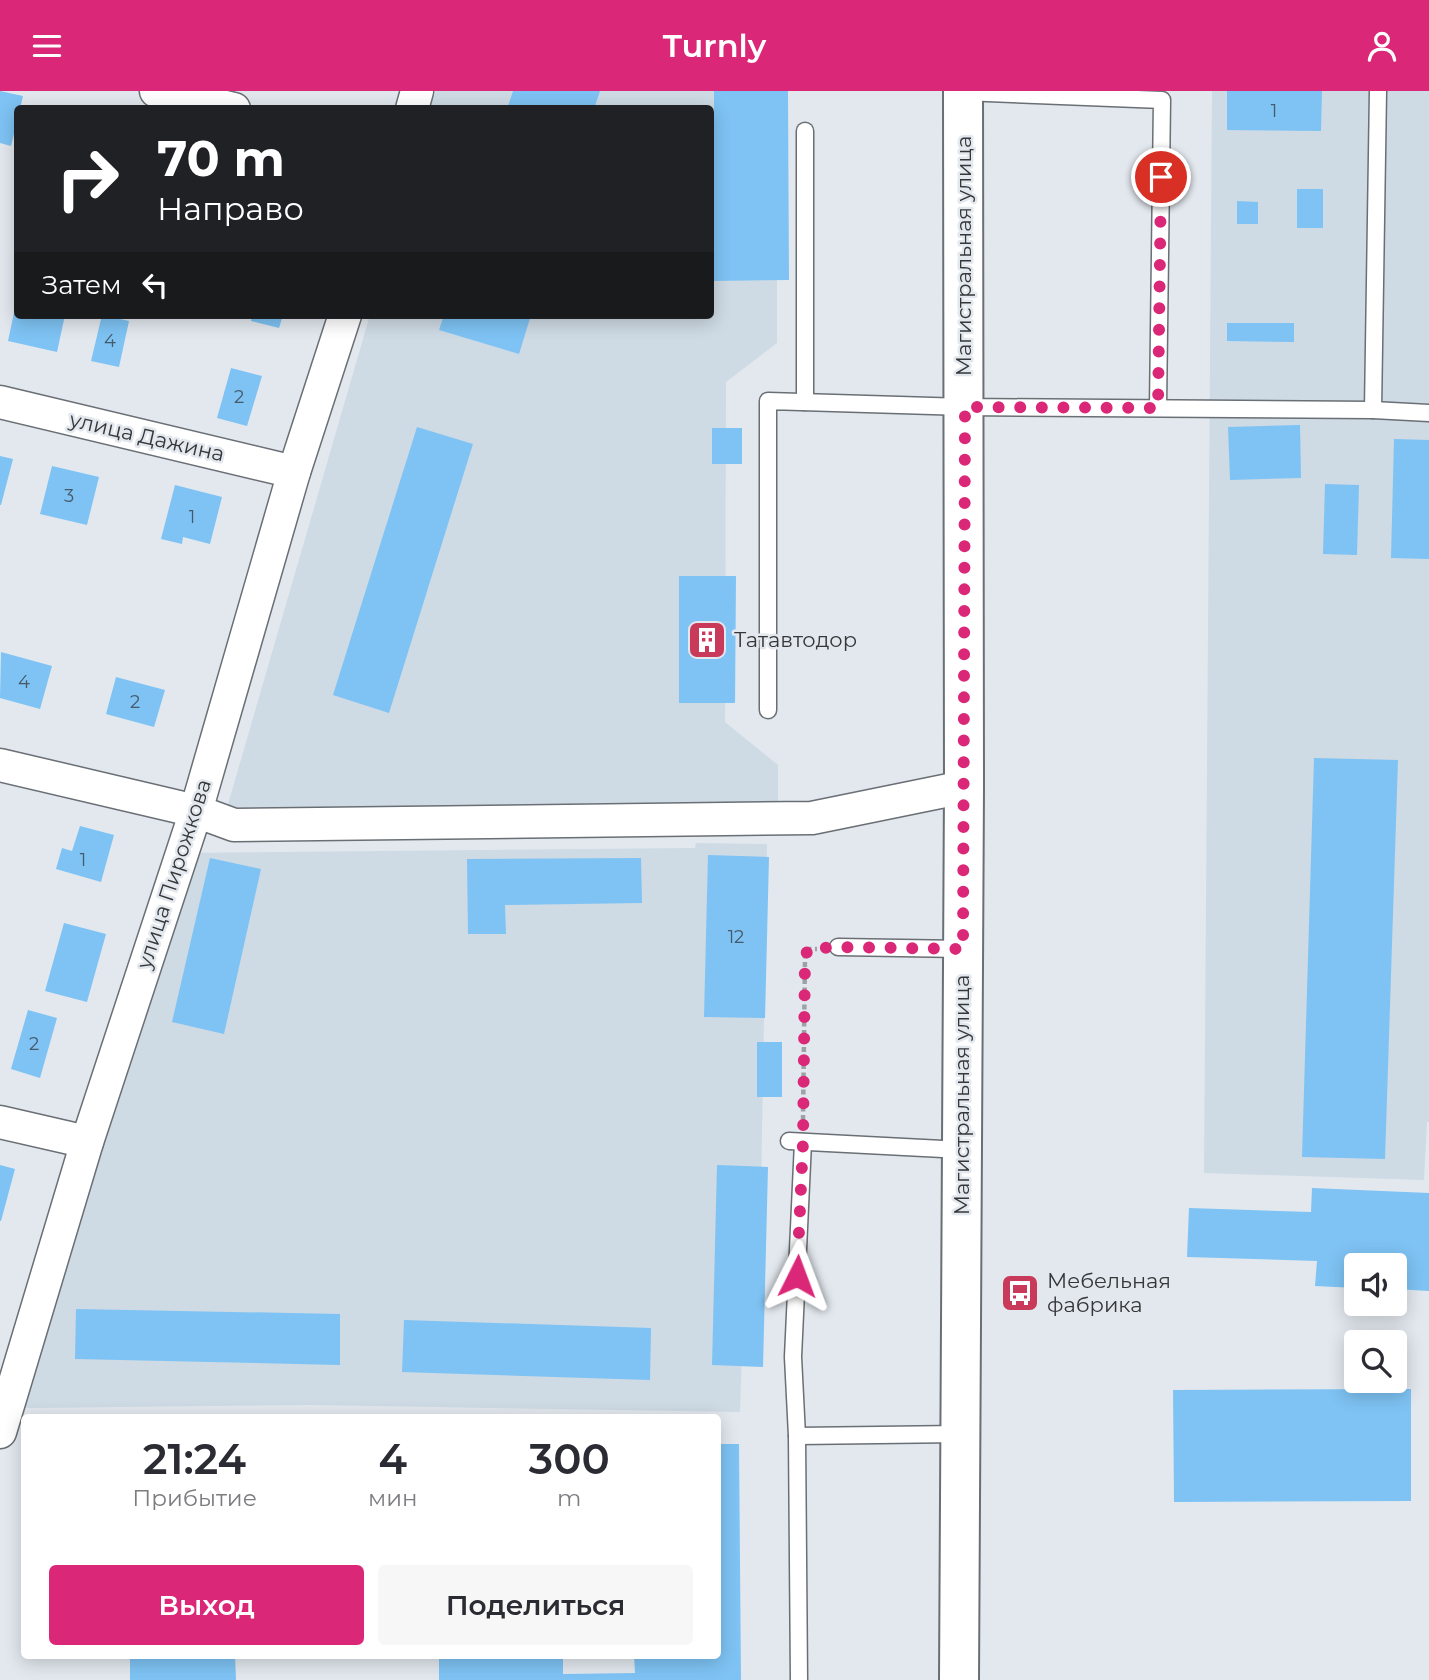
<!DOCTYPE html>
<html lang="ru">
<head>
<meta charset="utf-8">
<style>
  body { margin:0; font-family:Montserrat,sans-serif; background:#f7f7f7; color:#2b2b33; height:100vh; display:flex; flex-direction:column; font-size:26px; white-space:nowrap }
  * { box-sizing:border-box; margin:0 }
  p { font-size:23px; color:#7c7c81 }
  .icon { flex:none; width:38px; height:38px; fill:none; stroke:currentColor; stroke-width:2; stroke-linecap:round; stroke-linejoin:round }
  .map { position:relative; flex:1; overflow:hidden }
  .panel { position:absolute; left:21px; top:1323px; width:700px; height:245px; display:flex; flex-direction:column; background:#fff; border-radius:7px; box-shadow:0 4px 18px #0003 }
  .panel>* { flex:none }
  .hud { position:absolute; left:14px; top:14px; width:700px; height:214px; border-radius:7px; box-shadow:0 4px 18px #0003; background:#202124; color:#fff; overflow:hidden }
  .fabs { position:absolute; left:1344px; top:1162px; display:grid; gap:14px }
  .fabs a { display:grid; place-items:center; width:63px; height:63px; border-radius:7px; background:#fff; box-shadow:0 4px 18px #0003; font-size:35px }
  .pin { position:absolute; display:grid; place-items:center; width:60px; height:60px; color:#fff; margin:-30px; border:4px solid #fff; border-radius:50%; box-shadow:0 2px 7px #0007 }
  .me { position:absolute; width:77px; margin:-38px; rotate:3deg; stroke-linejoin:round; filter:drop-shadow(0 0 5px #0008) }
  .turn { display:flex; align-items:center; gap:24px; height:147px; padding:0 28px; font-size:32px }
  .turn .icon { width:91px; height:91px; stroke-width:2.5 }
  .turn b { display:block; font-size:49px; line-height:60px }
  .then { display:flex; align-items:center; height:66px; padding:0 28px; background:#0003; gap:14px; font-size:26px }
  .eta { display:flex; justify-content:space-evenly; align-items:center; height:119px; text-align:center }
  .eta b { font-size:42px; font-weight:600; line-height:49px }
  .action { display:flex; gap:14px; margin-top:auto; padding:14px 28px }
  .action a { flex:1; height:80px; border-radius:7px; background:#db2777; color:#fff; font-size:28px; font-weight:600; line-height:80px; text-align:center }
  .action a+a { background:#f7f7f7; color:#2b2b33 }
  header { display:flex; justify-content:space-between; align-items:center; height:91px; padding:0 28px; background:#db2777; color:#fff; font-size:32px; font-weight:600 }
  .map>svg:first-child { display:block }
  .built { fill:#cedae4 }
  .building { fill:#7ec3f4 }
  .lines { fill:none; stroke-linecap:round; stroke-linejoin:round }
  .lane-casing { stroke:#696f74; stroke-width:19 }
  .street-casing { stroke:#696f74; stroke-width:35 }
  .secondary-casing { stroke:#696f74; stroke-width:42 }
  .path { stroke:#9da2a6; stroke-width:4.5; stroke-dasharray:5 3.5; stroke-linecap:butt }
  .lane { stroke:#fff; stroke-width:16 }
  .street { stroke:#fff; stroke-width:32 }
  .secondary { stroke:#fff; stroke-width:38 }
  .route { stroke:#db2777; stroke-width:12; stroke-dasharray:0 21.6 }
  .labels { text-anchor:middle; stroke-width:5; stroke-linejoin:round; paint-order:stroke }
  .number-label { font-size:18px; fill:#475a68 }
  .street-label { font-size:21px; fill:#353739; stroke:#e2e8ee }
  .poi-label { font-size:21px; fill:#353739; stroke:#e2e8ee; text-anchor:start }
</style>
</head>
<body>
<header><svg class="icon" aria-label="menu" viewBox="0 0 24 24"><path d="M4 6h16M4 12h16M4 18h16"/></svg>Turnly<svg class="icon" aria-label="person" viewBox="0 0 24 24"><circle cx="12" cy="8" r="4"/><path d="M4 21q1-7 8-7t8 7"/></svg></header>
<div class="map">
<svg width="1429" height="1589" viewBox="0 0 1429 1589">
  <rect width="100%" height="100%" fill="#e2e8ee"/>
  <!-- built -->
  <g class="built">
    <path d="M436,0H777V252L726,291L725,631L778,674V722L226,720L370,224H710V18L430,17Z"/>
    <path d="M1212,0H1429V1031H1427L1424,1089L1204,1082Z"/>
    <path d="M696,752L767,753L761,1098L747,1101L740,1321L311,1314L30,1317L16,1315L179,762L695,757Z"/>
  </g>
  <!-- building -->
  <g class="building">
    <path d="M0,0L23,5L20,18H18V27L11,55L0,52Z"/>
    <path d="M513,0H600L594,18H507Z"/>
    <path d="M714,0H788L789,189L714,190Z"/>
    <path d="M1227,0H1322L1321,40L1227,39Z"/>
    <rect x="1297" y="98" width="26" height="39"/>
    <path d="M1237,110L1258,111V133H1237Z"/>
    <path d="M16,212L18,224H65L57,261L8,250Z"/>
    <path d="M102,224L129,230L119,276L91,270Z"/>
    <path d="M252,224H283L279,237L251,230Z"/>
    <path d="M444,224H531L519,263L439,239Z"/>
    <path d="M1227,232H1294V251L1227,250Z"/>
    <path d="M231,277L262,285L247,335L217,327Z"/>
    <path d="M1300,334L1301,387L1230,389L1228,336Z"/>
    <path d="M417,336L473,353L389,622L333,604Z"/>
    <rect x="712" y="337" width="30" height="36"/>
    <path d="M1394,348L1429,349V468L1391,467Z"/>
    <path d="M0,365L13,368L1,414H0Z"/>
    <path d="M52,375L99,386L87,434L40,423Z"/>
    <path d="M1325,393L1359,394L1357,464L1323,463Z"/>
    <path d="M175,394L222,406L210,453L183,446L182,453L161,448Z"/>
    <path d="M679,485H736L735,612H679Z"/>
    <path d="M1,561L52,575L40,618L0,607Z"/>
    <path d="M116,586L165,599L154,636L106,623Z"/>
    <path d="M1314,667L1398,669L1385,1068L1302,1066Z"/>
    <path d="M80,735L114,744L101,791L56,778L62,757L72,760Z"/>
    <path d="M708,764L769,766L765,927L704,926Z"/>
    <path d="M210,767L261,778L224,943L172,931Z"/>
    <path d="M641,767L642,812L505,814L506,843H468L467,768Z"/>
    <path d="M64,832L106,843L87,911L45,900Z"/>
    <path d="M28,919L57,927L40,987L11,978Z"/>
    <rect x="757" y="951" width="25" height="55"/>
    <path d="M0,1074L15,1078L1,1130H0Z"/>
    <path d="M717,1074L768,1076L763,1276L712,1274Z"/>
    <path d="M1312,1097L1429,1102V1200L1395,1198V1174H1356V1197L1315,1195L1317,1170L1187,1166L1189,1117L1311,1121Z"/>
    <path d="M76,1218L340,1223V1274L75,1268Z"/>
    <path d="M404,1229L651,1237L650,1289L402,1281Z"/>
    <path d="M1411,1298V1410L1174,1411L1173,1299Z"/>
    <path d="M401,1323V1326H332V1324Z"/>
    <path d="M718,1353H739L741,1589H439V1564H563V1583L635,1582L634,1564H718Z"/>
    <path d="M130,1564H235L236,1589H130Z"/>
  </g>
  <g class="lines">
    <defs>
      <g id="lane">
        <path d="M963,1L1162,9L1158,317"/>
        <path d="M805,40V311"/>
        <path d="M1373,319L1378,0"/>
        <path d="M768,619V310L965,316L1373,319L1429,322"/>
        <path d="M838,856L963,858"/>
        <path d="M789,1050L962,1059"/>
        <path d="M797,1345L960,1343"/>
        <path d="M799,1589L797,1345L793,1266L803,1051"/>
      </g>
      <g id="street">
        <path d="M156,0L234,18"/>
        <path d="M412,18L417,0"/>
        <path d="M0,311L294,381"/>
        <path d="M0,674L196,720L234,734L812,727L964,696"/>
        <path d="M0,1031L87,1051"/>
        <path d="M0,1341L87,1051L196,720L294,381L345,224"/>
      </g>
      <path id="secondary" d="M959,1589L964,696L963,0"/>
    </defs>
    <!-- lane casing -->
    <use href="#lane" class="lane-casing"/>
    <!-- street casing -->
    <use href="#street" class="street-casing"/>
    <!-- secondary casing -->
    <use href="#secondary" class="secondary-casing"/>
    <!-- path -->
    <path class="path" d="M803,1029L805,866L808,858H817"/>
    <!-- lane -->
    <use href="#lane" class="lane"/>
    <!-- street -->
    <use href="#street" class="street"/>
    <!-- secondary -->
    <use href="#secondary" class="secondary"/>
  </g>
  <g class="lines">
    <!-- route -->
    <path class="route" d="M797,1185L803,1051L805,866L808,858L838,856L963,858L965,316L1158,317L1161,86"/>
  </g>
  <!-- icons -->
  <defs>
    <symbol id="building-square" viewBox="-11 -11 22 22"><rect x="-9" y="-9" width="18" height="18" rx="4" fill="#c93959" stroke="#e2e8ee"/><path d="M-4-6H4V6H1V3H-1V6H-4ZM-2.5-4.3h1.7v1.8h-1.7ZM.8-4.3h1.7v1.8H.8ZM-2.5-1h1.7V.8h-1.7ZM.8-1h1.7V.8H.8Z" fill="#fff"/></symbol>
    <symbol id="bus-square" viewBox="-11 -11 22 22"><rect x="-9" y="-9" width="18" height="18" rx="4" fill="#c93959" stroke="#e2e8ee"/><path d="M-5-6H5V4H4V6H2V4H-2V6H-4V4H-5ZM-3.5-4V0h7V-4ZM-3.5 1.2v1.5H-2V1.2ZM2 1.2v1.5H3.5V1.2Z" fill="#fff"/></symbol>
  </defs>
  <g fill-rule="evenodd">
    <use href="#building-square" x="685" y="527" width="44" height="44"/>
    <use href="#bus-square" x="998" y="1180" width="44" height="44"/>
  </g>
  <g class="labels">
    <!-- number labels -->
    <g class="number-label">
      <text x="1274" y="26">1</text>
      <text x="110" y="256">4</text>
      <text x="239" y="312">2</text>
      <text x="69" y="411">3</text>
      <text x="192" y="432">1</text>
      <text x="24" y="597">4</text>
      <text x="135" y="617">2</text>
      <text x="83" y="775">1</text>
      <text x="736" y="852">12</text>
      <text x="34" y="959">2</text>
    </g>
    <!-- street labels -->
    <g class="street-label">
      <text transform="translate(964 165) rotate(-90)" y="7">Магистральная улица</text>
      <text transform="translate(147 346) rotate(13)" y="7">улица Дажина</text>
      <text transform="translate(174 783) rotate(-72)" y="7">улица Пирожкова</text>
      <text transform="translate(962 1004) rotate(-90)" y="7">Магистральная улица</text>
    </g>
    <!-- poi labels -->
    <g class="poi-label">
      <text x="734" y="556">Татавтодор</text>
      <text x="1047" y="1197">Мебельная<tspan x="1047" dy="24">фабрика</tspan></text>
    </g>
  </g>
</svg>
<div class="fabs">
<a><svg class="icon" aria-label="sound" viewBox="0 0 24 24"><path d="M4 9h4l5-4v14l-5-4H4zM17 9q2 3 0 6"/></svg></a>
<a><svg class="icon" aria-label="search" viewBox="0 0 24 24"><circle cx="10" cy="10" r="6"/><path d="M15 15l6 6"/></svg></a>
</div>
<div class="pin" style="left:1161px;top:86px;background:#d93025"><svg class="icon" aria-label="arrive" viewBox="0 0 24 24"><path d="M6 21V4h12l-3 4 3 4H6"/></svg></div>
<svg class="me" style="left:797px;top:1185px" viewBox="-20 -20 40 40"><path d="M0-17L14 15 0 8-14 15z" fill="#db2777" stroke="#fff" stroke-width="4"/></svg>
<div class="hud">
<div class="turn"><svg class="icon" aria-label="right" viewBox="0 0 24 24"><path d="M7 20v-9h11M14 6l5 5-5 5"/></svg><div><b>70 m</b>Направо</div></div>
<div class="then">Затем<svg class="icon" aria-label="left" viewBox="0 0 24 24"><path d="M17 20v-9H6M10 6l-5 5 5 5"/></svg></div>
</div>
<section class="panel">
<div class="eta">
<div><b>21:24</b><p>Прибытие</p></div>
<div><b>4</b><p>мин</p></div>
<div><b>300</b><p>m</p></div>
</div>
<div class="action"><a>Выход</a><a>Поделиться</a></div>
</section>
</div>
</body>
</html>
